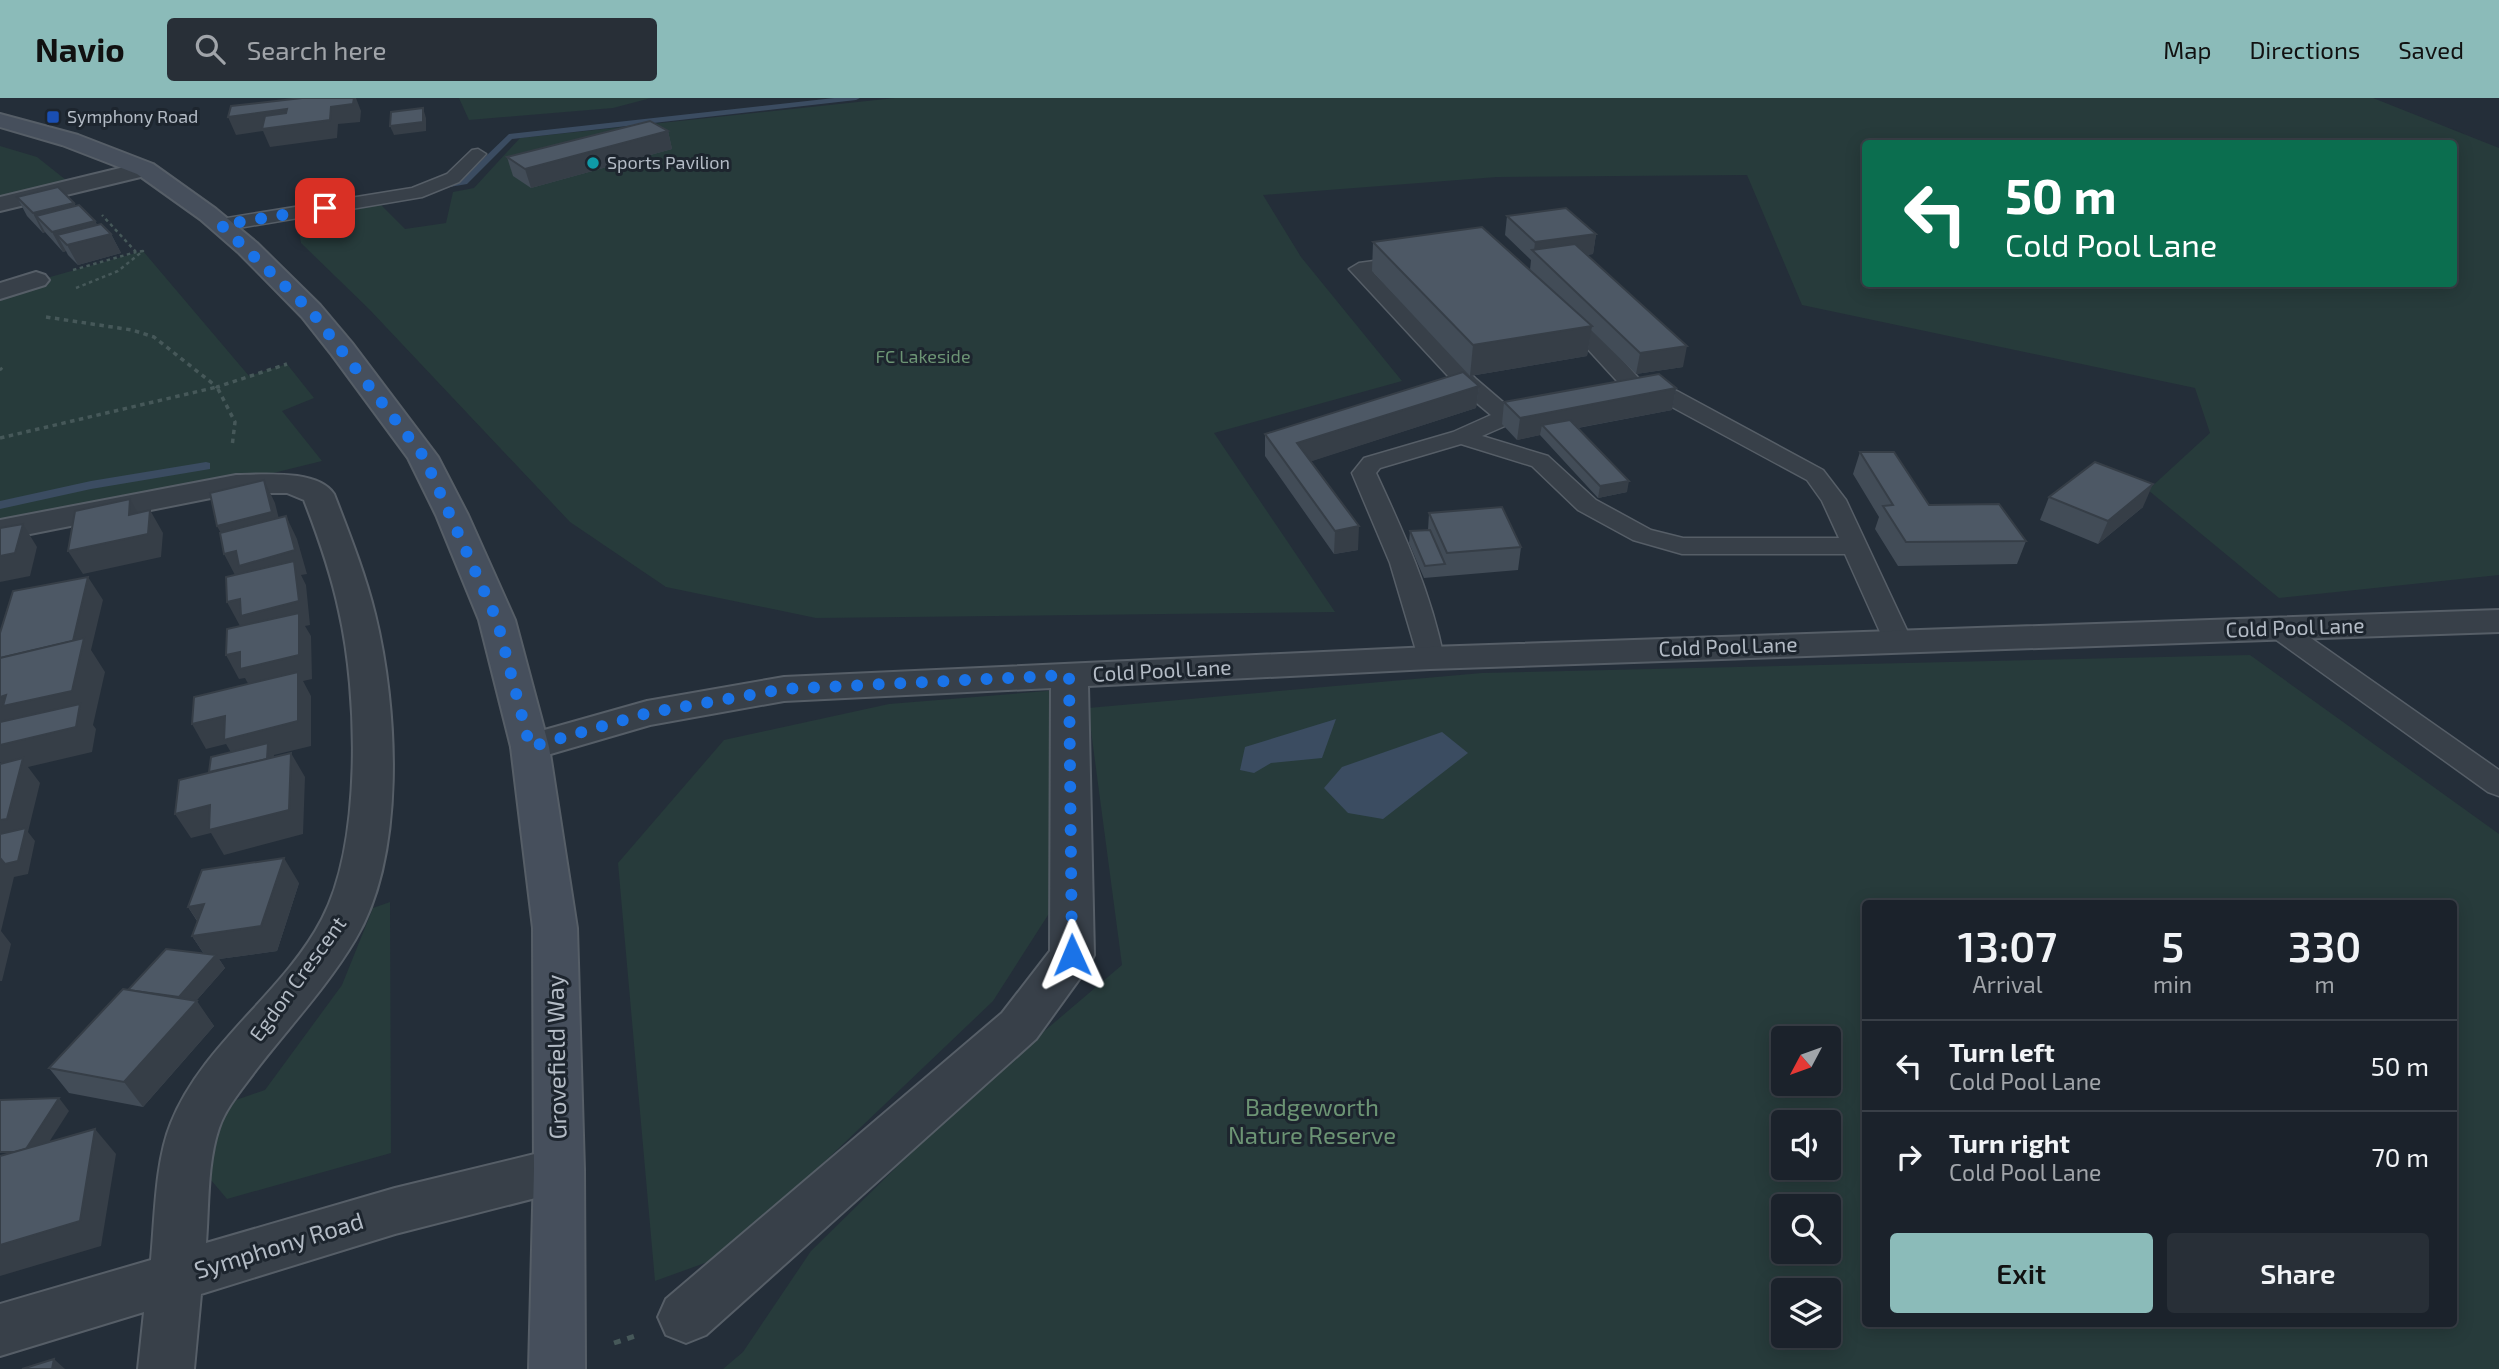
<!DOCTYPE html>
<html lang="en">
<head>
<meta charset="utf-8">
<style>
  body { margin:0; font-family:"Exo 2",sans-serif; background:#282f37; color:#f1f3f6; height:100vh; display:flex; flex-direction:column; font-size:26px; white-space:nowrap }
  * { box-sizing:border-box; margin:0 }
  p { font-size:23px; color:#a0a4a9 }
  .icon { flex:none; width:38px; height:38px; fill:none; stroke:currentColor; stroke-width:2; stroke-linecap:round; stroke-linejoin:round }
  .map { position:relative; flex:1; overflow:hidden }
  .drawer { position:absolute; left:1862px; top:802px; width:595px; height:427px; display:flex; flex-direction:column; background:#1b222b; border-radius:7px; box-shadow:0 4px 18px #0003,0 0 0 2px #393f47 }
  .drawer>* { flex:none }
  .guide { position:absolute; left:1862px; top:42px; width:595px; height:147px; border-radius:7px; box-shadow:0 4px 18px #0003,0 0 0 2px #393f47; background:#0b6e4f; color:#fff; overflow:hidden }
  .needle { width:46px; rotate:229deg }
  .tools { position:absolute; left:1771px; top:928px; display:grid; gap:14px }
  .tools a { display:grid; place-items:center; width:70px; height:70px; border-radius:7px; background:#1b222b; box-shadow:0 4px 18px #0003,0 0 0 2px #393f47; font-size:35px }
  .pin { position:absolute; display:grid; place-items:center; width:60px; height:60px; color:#fff; margin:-30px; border-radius:14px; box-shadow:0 4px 10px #0006 }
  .me { position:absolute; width:77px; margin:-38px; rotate:359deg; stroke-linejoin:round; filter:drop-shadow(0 0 5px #0008) }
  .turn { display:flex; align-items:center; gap:24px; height:147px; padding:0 28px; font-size:32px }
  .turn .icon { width:91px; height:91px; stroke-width:2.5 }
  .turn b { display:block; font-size:49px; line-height:60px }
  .eta { display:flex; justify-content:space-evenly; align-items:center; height:119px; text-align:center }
  .eta b { font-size:42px; font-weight:600; line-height:49px }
  .action { display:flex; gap:14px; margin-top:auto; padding:14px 28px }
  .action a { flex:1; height:80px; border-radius:7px; background:#8bbbb9; color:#111; font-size:28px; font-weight:600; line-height:80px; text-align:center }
  .action a+a { background:#282f37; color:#f1f3f6 }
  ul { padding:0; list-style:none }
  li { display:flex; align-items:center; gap:21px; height:91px; padding:0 28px; border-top:2px solid #393f47 }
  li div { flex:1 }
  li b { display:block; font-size:26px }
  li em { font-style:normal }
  header { display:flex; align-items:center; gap:42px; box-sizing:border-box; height:98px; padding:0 35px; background:#8bbbb9; color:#111 }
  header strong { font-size:33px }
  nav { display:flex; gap:38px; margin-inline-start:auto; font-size:24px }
  .search { width:490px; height:63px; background:#282f37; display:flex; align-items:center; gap:18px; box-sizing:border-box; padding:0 24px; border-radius:7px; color:#a0a4a9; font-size:26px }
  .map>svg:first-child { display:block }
  .green { fill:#273b3b; fill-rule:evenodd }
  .water { fill:#3b4c61 }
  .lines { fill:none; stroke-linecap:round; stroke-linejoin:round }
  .stream { fill:#3b4c61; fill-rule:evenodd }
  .lane-casing { stroke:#565e67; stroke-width:3 }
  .street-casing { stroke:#565e67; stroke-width:4 }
  .secondary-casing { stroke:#565e67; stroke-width:4 }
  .path-far2 { stroke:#465859; stroke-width:2.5; stroke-dasharray:3.5 3.5; stroke-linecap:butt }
  .path-far1 { stroke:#465859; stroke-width:3.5; stroke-dasharray:4.5 4.5; stroke-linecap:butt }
  .path { stroke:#465859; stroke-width:5; stroke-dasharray:7 7; stroke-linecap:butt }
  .lane { fill:#384049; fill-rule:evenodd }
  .street { fill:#384049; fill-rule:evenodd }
  .secondary { fill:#464f5c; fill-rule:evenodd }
  .wall { fill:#424c57 }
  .shaded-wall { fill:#363e47 }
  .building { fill:#4d5865; stroke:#363e47; stroke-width:2 }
  .route { stroke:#1a73e8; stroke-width:12; stroke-dasharray:0 21.6 }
  .transit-dot { fill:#1a4fb4; stroke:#1d252e; stroke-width:2.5 }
  .culture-dot { fill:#0f9aa8; stroke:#1d252e; stroke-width:2.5 }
  .labels { text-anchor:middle; stroke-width:6; stroke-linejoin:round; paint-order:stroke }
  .far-poi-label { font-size:18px; fill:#b3bbc5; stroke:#1d252e; text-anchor:start }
  .far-park-label { font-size:18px; fill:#6c9474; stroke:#1d252e }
  .street-label { font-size:21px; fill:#b3bbc5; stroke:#1d252e }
  .near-street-label { font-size:24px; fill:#b3bbc5; stroke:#1d252e }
  .near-park-label { font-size:24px; fill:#6c9474; stroke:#1d252e }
</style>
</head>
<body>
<header>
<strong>Navio</strong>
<div class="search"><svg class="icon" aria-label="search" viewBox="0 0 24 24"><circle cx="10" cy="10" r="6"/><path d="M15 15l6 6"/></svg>Search here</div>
<nav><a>Map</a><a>Directions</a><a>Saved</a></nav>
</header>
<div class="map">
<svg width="2499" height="1271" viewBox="0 0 2499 1271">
  <rect width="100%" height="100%" fill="#242e39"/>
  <!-- green -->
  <g class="green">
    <path d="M459,0H651L613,10L469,22Z"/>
    <path d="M895,0H2373L2499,50V477L2279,500L2148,392L2210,335L2195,290L1802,207L1747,77L1497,79L1263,97L1301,159L1402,283L1214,335L1335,514L816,520L666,489L570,424L369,211L301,145L299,131L321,118L380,106L405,131L446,125L453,94L474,90L520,40ZM1866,46H2454V186H1866Z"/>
    <path d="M0,48L37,59L76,90L0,106Z"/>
    <path d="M143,153L249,278L287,266L314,300L282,313L322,363L217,389L0,432V193Z"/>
    <path d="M2250,557L2499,736V1271H723L743,1254L811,1153L975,992L1122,867L1088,610L1482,575ZM1866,805H2454V1225H1866ZM1783,940H1829V985H1783ZM1783,1024H1829V1069H1783ZM1783,1108H1829V1153H1783ZM1783,1192H1829V1237H1783Z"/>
    <path d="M1059,592L1057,803L993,903L727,1157L655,1183L618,765L724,642L889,606Z"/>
    <path d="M390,804L391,1055L227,1101L211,1082L209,1058L222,1020L236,1002L265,992L342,887L373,810Z"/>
  </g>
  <!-- water -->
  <g class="water">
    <path d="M1336,621L1322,660L1271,665L1254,675L1240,672L1245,649Z"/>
    <path d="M1442,634L1468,655L1383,721L1348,715L1324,690L1342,669Z"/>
  </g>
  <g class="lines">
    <!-- stream -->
    <g class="stream">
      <path d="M834,0H860L856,2L512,41L467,86L438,91L433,88L461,82L509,36Z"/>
      <path d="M206,364L210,365V371L91,391L0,411V403L91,383Z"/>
    </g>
    <defs>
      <g id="lane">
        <path d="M478,51L486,56L459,84L422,99L221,133L212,127L221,121L412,90L447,76L472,52Z"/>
        <path d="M1411,158L1418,160L1421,164L1418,168L1374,175L1476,281L1511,311L1542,304L1553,311L1550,316L1514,324L1482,338L1548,358L1596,402L1651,432L1683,440H1839L1822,403L1807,382L1661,303L1627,294L1551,211L1554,207H1568L1599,236L1643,285L1677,293L1823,372L1846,402L1912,543L1908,549L1898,551L1888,549L1884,543L1845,456H1682L1633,442L1578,412L1532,368L1461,346L1380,370L1376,375C1404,435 1431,495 1444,560L1440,566L1430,569L1420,566L1390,465L1352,375L1364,360L1453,334L1491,317L1460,291L1349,171L1359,165Z"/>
        <path d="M2278,522L2288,524L2499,672V698L2488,694L2268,536L2264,530L2268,524Z"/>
      </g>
      <g id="street">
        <path d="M145,64L156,71L153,76L0,113V99Z"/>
        <path d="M36,174L45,177L49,182L45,187L0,201V185Z"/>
        <path d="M236,377C263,377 317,371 334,396C349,435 365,475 375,516C398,609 406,758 355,842C327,889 289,929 256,972C243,990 226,1009 219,1030C207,1065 209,1109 206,1145L395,1090L559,1050L577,1056L584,1072L577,1088L559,1094L395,1136L201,1196L194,1271H138L144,1214L0,1258V1206L151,1162C155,1120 155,1064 171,1025C203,945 283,896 322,821C362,745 358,596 339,513C331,475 318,438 304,402L287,395H236L0,442V422Z"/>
        <path d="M2499,512V534L1430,571L1088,588L1094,857L1088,869L1036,941L706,1237L686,1245L666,1237L658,1219L666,1201L1002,915L1050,853L1051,590L784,603L650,627L530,662L516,658L511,649L516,640L647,603L784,579L1430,549Z"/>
      </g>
      <path id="secondary" d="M0,16L78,37L153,66L216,111L257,145L320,207L352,245L438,359L468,417L515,522L549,649L577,830L584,1072L585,1271H529L534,1072L533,830L511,649L479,522L436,417L408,360L332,257L302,219L239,155L200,121L137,76L62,47L0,29Z"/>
    </defs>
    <!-- lane casing -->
    <use href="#lane" class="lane-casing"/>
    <!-- street casing -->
    <use href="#street" class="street-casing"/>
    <!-- secondary casing -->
    <use href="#secondary" class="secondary-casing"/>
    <!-- path-far2 -->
    <g class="path-far2">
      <path d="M73,172L136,154"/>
      <path d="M76,190L118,173L143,153L136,154L102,117"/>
    </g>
    <!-- path-far1 -->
    <g class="path-far1">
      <path d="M46,219L132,232L154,239L217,289L287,266"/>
      <path d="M0,270L2,272"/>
      <path d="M0,340L217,289L235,324L232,349"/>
    </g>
    <!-- path -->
    <path class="path" d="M614,1245L635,1238"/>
    <!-- lane -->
    <use href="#lane" class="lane"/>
    <!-- street -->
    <use href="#street" class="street"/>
    <!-- secondary -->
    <use href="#secondary" class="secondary"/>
  </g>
  <!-- wall -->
  <g class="wall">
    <path d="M668,33L672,51L531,90L513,78L507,59Z"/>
    <path d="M17,99L74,105L76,108L95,123L97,127L111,136L121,155L78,167L68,157L66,153L63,154L45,134L43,135L27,118Z"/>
    <path d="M1507,118L1596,136L1593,156L1587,157L1683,269L1636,276L1591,232L1587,258L1470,278L1372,173L1373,144L1530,172L1531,162L1505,137Z"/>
    <path d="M1479,288L1476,310L1311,363L1358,452L1334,456L1265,358V336Z"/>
    <path d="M1676,290L1672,312L1578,330L1627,394L1598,400L1540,337L1517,342L1502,326L1504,304Z"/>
    <path d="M1860,354L1929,407L2026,443L2017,466L1898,468L1875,431L1879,419L1853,376Z"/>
    <path d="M2049,399L2143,409L2098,446L2040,422Z"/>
    <path d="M1429,415L1521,449L1518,472L1424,480L1409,445L1410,433L1428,432Z"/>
    <path d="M299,785L277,853L219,861L225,870L196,903L214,928L143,1009L69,995L49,970L128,892L204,856L192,838L197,823L188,809Z"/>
  </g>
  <!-- shaded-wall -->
  <g class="shaded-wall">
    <path d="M354,0H356L361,13L360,24L338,26L337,40L270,49L263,33L236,37L228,19L287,11L331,9Z"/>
    <path d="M423,10L426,20V33L394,37L390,28Z"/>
    <path d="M668,33L672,51L531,90L525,71Z"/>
    <path d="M74,105L84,124L36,118L45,134L43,135L33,115Z"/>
    <path d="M95,123L103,138L111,136L121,155L78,167L67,147L57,137L66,153L63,154L52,134Z"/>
    <path d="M1596,136L1593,156L1543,162L1534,153L1535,144Z"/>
    <path d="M1592,228L1587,258L1470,278L1473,247Z"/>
    <path d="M1687,248L1683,269L1636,276L1640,255Z"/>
    <path d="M1479,288L1476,310L1297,368V345Z"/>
    <path d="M1676,290L1672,312L1550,335L1542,327L1540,337L1517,342L1520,320Z"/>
    <path d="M264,382L275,405L283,437L229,451L217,428Z"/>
    <path d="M1629,383L1627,394L1598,400L1600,388Z"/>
    <path d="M2153,386L2143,409L2098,446L2108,423Z"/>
    <path d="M130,401L143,424L150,412L163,435L161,459L83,476L68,453L129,417Z"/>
    <path d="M286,418L297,441L307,476L301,477L306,487L310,527L305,528L311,538L312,581L303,583L311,598V648L274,657L273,687L238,666L226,646L206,651L192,626L253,595L245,580L239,581L226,557L240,528L227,504L236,479L224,456Z"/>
    <path d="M23,426L37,449L30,478L0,484V458Z"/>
    <path d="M1359,428L1358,452L1334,456L1335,433Z"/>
    <path d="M88,479L103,502L91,552L105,574L93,627L96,631L92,654L28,669L40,685L28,734L35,743L28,776L14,779L1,833L11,846L2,883H0V722L7,674L0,664V599L6,592Z"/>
    <path d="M291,655L305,679L303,736L224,757L211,735L191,740L175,716Z"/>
    <path d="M284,760L299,785L277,853L219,861L225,870L188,912L179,899L209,863L192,838Z"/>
    <path d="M204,806L205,834L188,809Z"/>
    <path d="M197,903L214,928L143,1009L124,984Z"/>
    <path d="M59,1000L69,1013L35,1066L24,1053Z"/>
    <path d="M95,1031L116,1056L101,1148L0,1178V1147Z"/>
    <path d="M54,1261L65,1271H52Z"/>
  </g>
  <!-- building -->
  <g class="building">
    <path d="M302,0H354L353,6L331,9L330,22L262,31L265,18L286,15L287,11L228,19L231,8Z"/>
    <path d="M423,10V24L390,28L391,14Z"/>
    <path d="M650,23L668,33L525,71L507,59Z"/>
    <path d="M58,89L74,105L33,115L17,99Z"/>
    <path d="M79,107L95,123L52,134L36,118Z"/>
    <path d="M1566,110L1596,136L1535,144L1507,118Z"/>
    <path d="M101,126L111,136L67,147L57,137Z"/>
    <path d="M1482,129L1592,228L1473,247L1373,144Z"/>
    <path d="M1575,146L1687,248L1640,255L1532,152Z"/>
    <path d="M1463,274L1479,288L1297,345L1359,428L1335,433L1265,336Z"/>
    <path d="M1659,276L1676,290L1520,320L1504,304Z"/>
    <path d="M1570,322L1629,383L1600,388L1542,327Z"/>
    <path d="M1860,354H1894L1929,407L1999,406L2026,443L1906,444L1883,408L1893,407Z"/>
    <path d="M2095,364L2153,386L2108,423L2049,399Z"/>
    <path d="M264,382L272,414L217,428L210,395Z"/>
    <path d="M130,401L129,417L150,412L148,436L68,453L75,413Z"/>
    <path d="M1502,409L1521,449L1447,455L1429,415Z"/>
    <path d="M286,418L295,452L239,468L236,453L224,456L220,435Z"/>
    <path d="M23,426L15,455L0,458V430Z"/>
    <path d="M1430,432L1445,466L1425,468L1410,433Z"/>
    <path d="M294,463L299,503L241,518L240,501L227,504L226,479Z"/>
    <path d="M88,479L73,543L0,560V535L13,493Z"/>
    <path d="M299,515V557L240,571V554L226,557L227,531Z"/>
    <path d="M84,540L72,593L3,608L6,597L0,599V560Z"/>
    <path d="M298,574V623L224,642L225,618L192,626L194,599Z"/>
    <path d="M80,606L76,629L0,647V624Z"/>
    <path d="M268,645L267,661L209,674L211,659Z"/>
    <path d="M291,655L289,712L209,732L210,707L175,716L179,682Z"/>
    <path d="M23,660L7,721L0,722V666Z"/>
    <path d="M26,730L18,763L5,766L0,760V736Z"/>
    <path d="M284,760L261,828L192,838L204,806L188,809L202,772Z"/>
    <path d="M166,851L216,857L179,899L128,892Z"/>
    <path d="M123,891L197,903L124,984L49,970Z"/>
    <path d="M59,1000L26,1051L15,1054H0V1002Z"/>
    <path d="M95,1031L80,1123L0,1147V1058Z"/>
    <path d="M54,1261L52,1271H22Z"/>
  </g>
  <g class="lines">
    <!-- route -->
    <path class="route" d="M325,110L221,127L311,213L424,359L497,522L530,649L648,615L784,591L1069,577L1072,857"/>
  </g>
  <!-- markers -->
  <rect class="transit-dot" x="46" y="12" width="14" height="14" rx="3.5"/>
  <circle class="culture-dot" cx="593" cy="65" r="7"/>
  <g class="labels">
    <!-- far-poi labels -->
    <g class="far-poi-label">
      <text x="67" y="25">Symphony Road</text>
      <text x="607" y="71">Sports Pavilion</text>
    </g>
    <!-- far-park labels -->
    <g class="far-park-label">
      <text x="923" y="265">FC Lakeside</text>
    </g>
    <!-- street labels -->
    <g class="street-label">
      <text transform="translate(2295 530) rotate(-2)" y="7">Cold Pool Lane</text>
      <text transform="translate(1728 549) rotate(-2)" y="7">Cold Pool Lane</text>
      <text transform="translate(1162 573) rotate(-3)" y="7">Cold Pool Lane</text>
      <text transform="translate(298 881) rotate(-54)" y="7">Egdon Crescent</text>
    </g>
    <!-- near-street labels -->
    <g class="near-street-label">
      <text transform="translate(557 959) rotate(-91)" y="8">Grovefield Way</text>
      <text transform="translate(279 1148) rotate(-17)" y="8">Symphony Road</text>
    </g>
    <!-- near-park labels -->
    <g class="near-park-label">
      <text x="1312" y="1018">Badgeworth<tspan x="1312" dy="28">Nature Reserve</tspan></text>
    </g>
  </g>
</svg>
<div class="tools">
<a><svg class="needle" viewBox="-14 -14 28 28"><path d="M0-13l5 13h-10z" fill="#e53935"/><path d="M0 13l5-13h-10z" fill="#a0a4a9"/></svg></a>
<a><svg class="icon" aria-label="sound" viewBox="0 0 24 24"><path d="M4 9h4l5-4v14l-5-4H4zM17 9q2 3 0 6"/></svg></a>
<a><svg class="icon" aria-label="search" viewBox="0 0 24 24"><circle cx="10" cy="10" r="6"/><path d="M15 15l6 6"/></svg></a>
<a><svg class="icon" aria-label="layers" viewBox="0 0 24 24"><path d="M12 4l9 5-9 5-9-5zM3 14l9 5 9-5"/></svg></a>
</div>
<div class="pin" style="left:325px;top:110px;background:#d93025"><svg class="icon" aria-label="arrive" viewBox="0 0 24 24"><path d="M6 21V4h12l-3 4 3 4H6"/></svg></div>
<svg class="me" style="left:1072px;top:857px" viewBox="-20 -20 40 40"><path d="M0-17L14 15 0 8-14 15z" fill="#1a73e8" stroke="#fff" stroke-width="4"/></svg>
<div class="guide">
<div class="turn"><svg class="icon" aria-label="left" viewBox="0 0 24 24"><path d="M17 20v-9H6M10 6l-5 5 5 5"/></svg><div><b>50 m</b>Cold Pool Lane</div></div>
</div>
<section class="drawer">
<div class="eta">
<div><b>13:07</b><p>Arrival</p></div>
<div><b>5</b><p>min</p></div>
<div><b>330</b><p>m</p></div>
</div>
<ul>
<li><svg class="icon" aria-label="left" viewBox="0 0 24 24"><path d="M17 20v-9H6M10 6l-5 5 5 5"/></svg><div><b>Turn left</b><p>Cold Pool Lane</p></div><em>50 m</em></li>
<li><svg class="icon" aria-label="right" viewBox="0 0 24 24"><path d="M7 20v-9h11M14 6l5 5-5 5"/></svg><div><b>Turn right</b><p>Cold Pool Lane</p></div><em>70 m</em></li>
</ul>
<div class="action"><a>Exit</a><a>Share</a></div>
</section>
</div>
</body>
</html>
